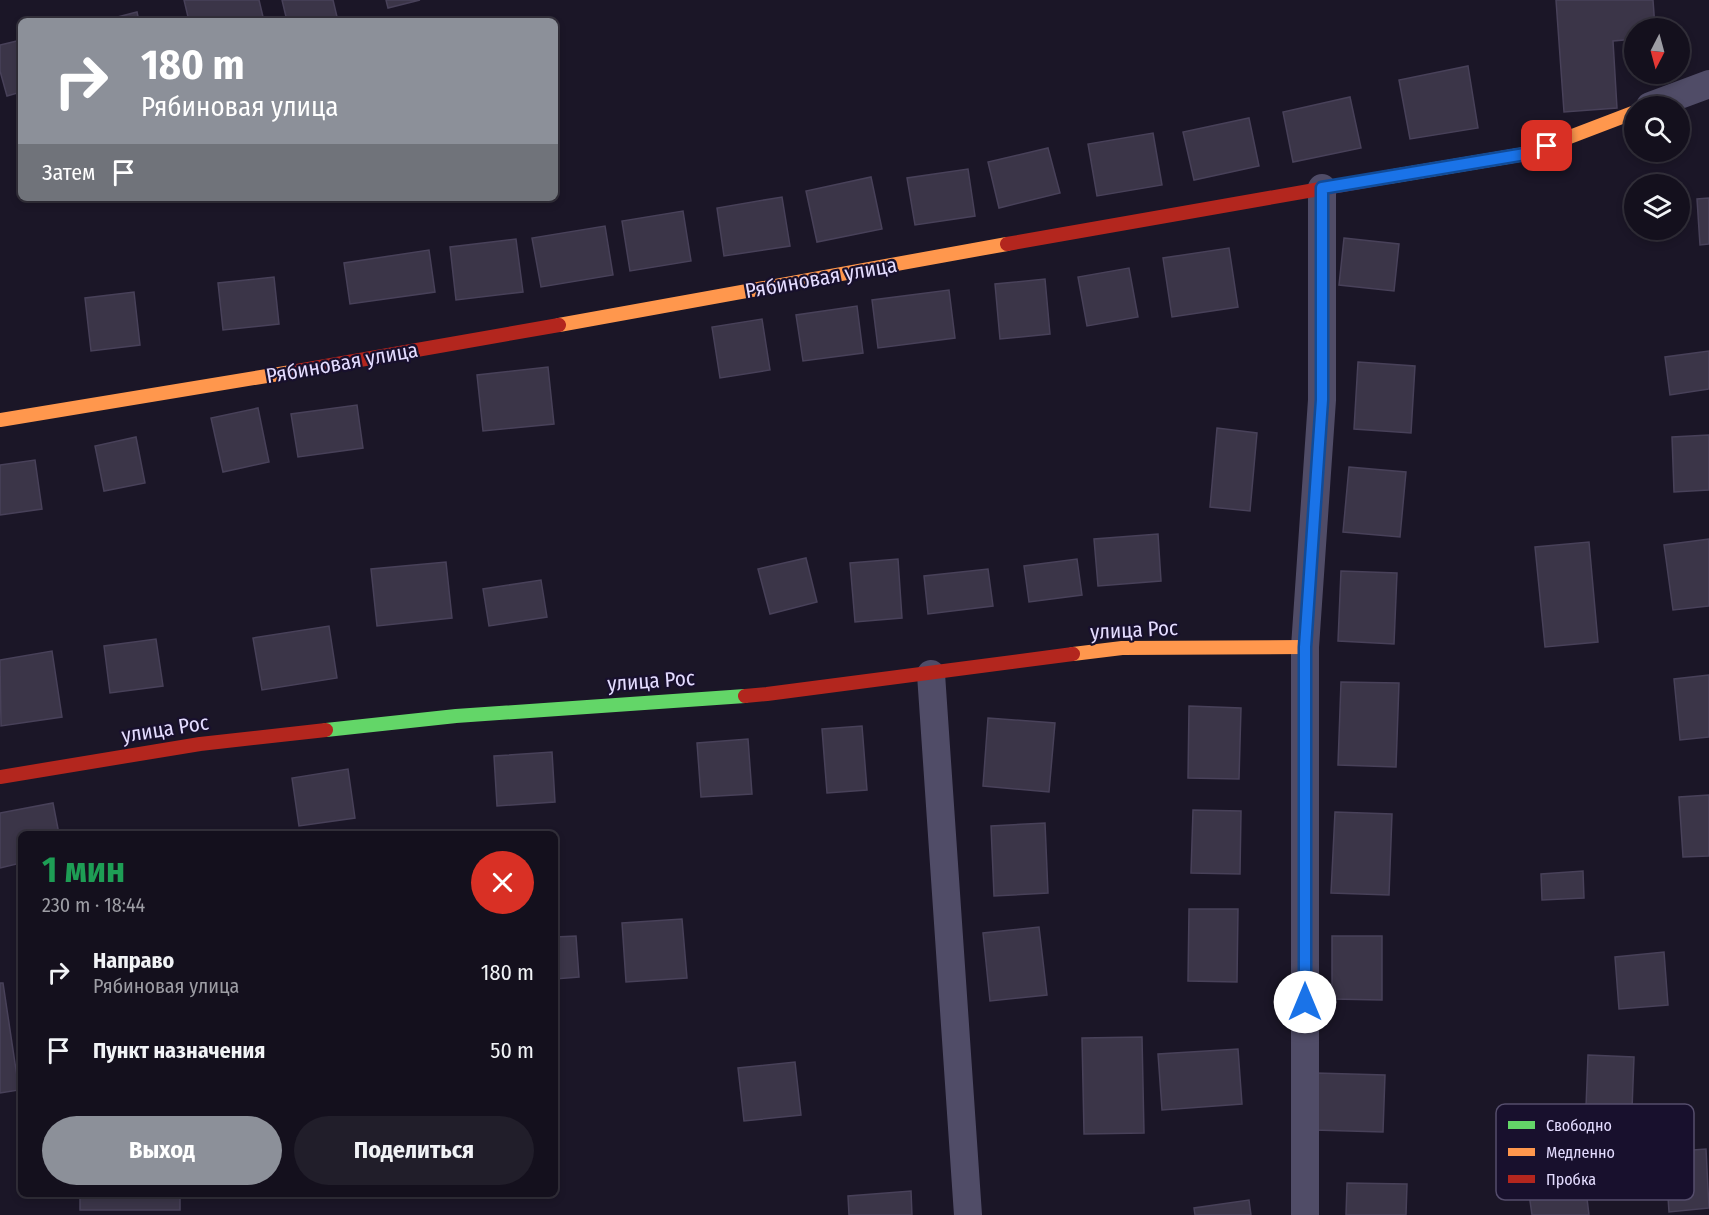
<!DOCTYPE html>
<html lang="ru">
<head>
<meta charset="utf-8">
<style>
  body { margin:0; font-family:"Fira Sans Condensed",sans-serif; background:#211e2a; color:#f1f3f6; height:100vh; display:flex; flex-direction:column; font-size:22px; white-space:nowrap }
  * { box-sizing:border-box; margin:0 }
  p { font-size:20px; color:#9d9da4 }
  .icon { flex:none; width:33px; height:33px; fill:none; stroke:currentColor; stroke-width:2; stroke-linecap:round; stroke-linejoin:round }
  .map { position:relative; flex:1; overflow:hidden }
  .side { position:absolute; left:18px; top:831px; width:540px; height:366px; display:flex; flex-direction:column; background:#14101d; border-radius:9px; box-shadow:0 3px 9px #0003,0 0 0 2px #33303b }
  .side>* { flex:none }
  .top-card { position:absolute; left:18px; top:18px; width:540px; height:183px; border-radius:9px; box-shadow:0 3px 9px #0003,0 0 0 2px #33303b; background:#8c9099; color:#fff; overflow:hidden }
  .needle { width:39px; rotate:186deg }
  .tools { position:absolute; left:1624px; top:18px; display:grid; gap:12px }
  .tools a { display:grid; place-items:center; width:66px; height:66px; border-radius:50%; background:#14101d; box-shadow:0 3px 9px #0003,0 0 0 2px #33303b; font-size:30px }
  .pin { position:absolute; display:grid; place-items:center; width:51px; height:51px; color:#fff; margin:-26px; border-radius:12px; box-shadow:0 3px 9px #0006 }
  .me { position:absolute; width:66px; margin:-33px; rotate:0deg; stroke-linejoin:round; filter:drop-shadow(0 0 4px #0008) }
  .turn { display:flex; align-items:center; gap:21px; height:126px; padding:0 24px; font-size:27px }
  .turn .icon { width:78px; height:78px; stroke-width:2.5 }
  .turn b { display:block; font-size:42px; line-height:51px }
  .then { display:flex; align-items:center; height:57px; padding:0 24px; background:#0003; gap:12px; font-size:22px }
  .round { display:grid; place-items:center; flex:none; width:63px; height:63px; border-radius:32px; background:#211e2a }
  .head { display:flex; align-items:center; justify-content:space-between; height:102px; padding:0 24px }
  h1 { font-size:36px; font-weight:700; line-height:45px; color:#1e9e55 }
  .action { display:flex; gap:12px; margin-top:auto; padding:12px 24px }
  .action a { flex:1; height:69px; border-radius:36px; background:#8c9099; color:#fff; font-size:24px; font-weight:700; line-height:69px; text-align:center }
  .action a+a { background:#211e2a; color:#f1f3f6 }
  ul { padding:0; list-style:none }
  li { display:flex; align-items:center; gap:18px; height:78px; padding:0 24px }
  li div { flex:1 }
  li b { display:block; font-size:22px }
  li em { font-style:normal }
  .map>svg:first-child { display:block }
  .building { fill:#3b3548; stroke:#484159; stroke-width:1.5 }
  .lines { fill:none; stroke-linecap:round; stroke-linejoin:round }
  .street { stroke:#504c67; stroke-width:28 }
  .fast { stroke:#63d668; stroke-width:14 }
  .slow { stroke:#ff974d; stroke-width:14 }
  .jam { stroke:#b3261e; stroke-width:14 }
  .route-casing { stroke:#114b97; stroke-width:15 }
  .route { stroke:#1a73e8; stroke-width:10 }
  .labels { text-anchor:middle; stroke-width:4.5; stroke-linejoin:round; paint-order:stroke }
  .street-label { font-size:21px; fill:#e4dcff; stroke:#18102d }
  .key { fill:#18102d; stroke:#554d6c; stroke-width:1.5 }
  .key-label { font-size:16px; fill:#e4dcff }
</style>
</head>
<body>
<div class="map">
<svg width="1709" height="1215" viewBox="0 0 1709 1215">
  <rect width="100%" height="100%" fill="#1b1627"/>
  <!-- building -->
  <g class="building">
    <path d="M184,0H259L264,21H189Z"/>
    <path d="M282,0H333L338,21H287Z"/>
    <path d="M386,0H420L388,8Z"/>
    <path d="M1556,0H1653L1655,28H1635V39L1613,41L1617,108L1564,112Z"/>
    <path d="M137,12L139,21H102Z"/>
    <path d="M21,40V92L7,96L0,71V45Z"/>
    <path d="M1468,66L1478,128L1410,139L1399,80Z"/>
    <path d="M1350,97L1361,148L1293,162L1283,112Z"/>
    <path d="M1249,118L1259,166L1194,180L1183,132Z"/>
    <path d="M1153,133L1162,185L1097,196L1088,144Z"/>
    <path d="M1048,148L1060,193L999,208L988,162Z"/>
    <path d="M968,169L975,216L915,225L907,178Z"/>
    <path d="M871,177L882,229L817,242L806,191Z"/>
    <path d="M782,197L790,246L724,256L717,208Z"/>
    <path d="M1709,198V244L1700,245L1697,199Z"/>
    <path d="M683,211L691,261L630,271L622,221Z"/>
    <path d="M605,226L613,275L541,287L532,238Z"/>
    <path d="M1344,238L1399,244L1394,291L1339,285Z"/>
    <path d="M516,239L523,292L456,300L450,247Z"/>
    <path d="M1229,248L1238,307L1172,317L1163,258Z"/>
    <path d="M429,250L435,292L350,304L344,263Z"/>
    <path d="M1129,268L1138,317L1087,326L1078,277Z"/>
    <path d="M274,277L279,324L223,330L218,283Z"/>
    <path d="M1045,279L1050,334L1000,339L995,284Z"/>
    <path d="M949,290L955,338L878,348L872,300Z"/>
    <path d="M134,292L140,345L91,351L85,298Z"/>
    <path d="M857,306L863,353L803,361L796,315Z"/>
    <path d="M762,319L770,370L720,378L712,327Z"/>
    <path d="M1709,351V389L1670,395L1665,357Z"/>
    <path d="M1358,362L1415,366L1411,433L1354,429Z"/>
    <path d="M548,367L554,424L483,431L477,375Z"/>
    <path d="M357,405L363,448L298,457L291,414Z"/>
    <path d="M258,408L269,462L223,472L211,418Z"/>
    <path d="M1217,428L1257,433L1250,511L1210,507Z"/>
    <path d="M1709,435V490L1674,492L1672,437Z"/>
    <path d="M136,437L145,483L104,491L95,446Z"/>
    <path d="M35,460L42,509L0,515V465Z"/>
    <path d="M1349,467L1406,472L1400,537L1343,532Z"/>
    <path d="M1158,534L1161,581L1098,586L1094,539Z"/>
    <path d="M1709,539V606L1673,610L1664,545Z"/>
    <path d="M1589,542L1598,642L1545,647L1535,547Z"/>
    <path d="M806,558L817,602L770,614L758,569Z"/>
    <path d="M898,559L902,618L855,622L850,563Z"/>
    <path d="M1077,559L1082,595L1029,602L1024,566Z"/>
    <path d="M446,562L452,618L377,626L371,569Z"/>
    <path d="M988,569L993,606L928,614L924,576Z"/>
    <path d="M1341,571L1397,573L1394,644L1338,641Z"/>
    <path d="M541,580L547,617L489,626L483,589Z"/>
    <path d="M329,626L337,678L262,690L253,638Z"/>
    <path d="M156,639L163,686L110,693L104,646Z"/>
    <path d="M52,651L62,717L1,726L0,660Z"/>
    <path d="M1709,675V737L1680,740L1674,679Z"/>
    <path d="M1341,682L1399,683L1396,767L1338,765Z"/>
    <path d="M1189,706L1241,708L1239,779L1188,778Z"/>
    <path d="M988,718L1055,723L1049,792L983,786Z"/>
    <path d="M862,726L867,790L827,793L822,729Z"/>
    <path d="M748,739L752,794L701,797L697,743Z"/>
    <path d="M552,752L555,802L497,806L494,756Z"/>
    <path d="M348,769L355,818L299,826L292,778Z"/>
    <path d="M1709,795V856L1683,857L1679,797Z"/>
    <path d="M53,803L59,834H21V863L0,868V813Z"/>
    <path d="M1193,810L1241,811L1240,874L1191,873Z"/>
    <path d="M1335,812L1392,814L1389,895L1331,893Z"/>
    <path d="M1045,823L1048,893L994,896L991,826Z"/>
    <path d="M1583,871L1584,898L1542,900L1541,874Z"/>
    <path d="M1189,909H1238L1237,982L1188,981Z"/>
    <path d="M682,919L687,978L626,982L622,923Z"/>
    <path d="M1039,927L1047,995L990,1001L983,933Z"/>
    <path d="M576,936L579,977L555,979V937Z"/>
    <path d="M1332,936H1382V1000L1332,999Z"/>
    <path d="M1664,952L1668,1005L1619,1009L1615,957Z"/>
    <path d="M0,983H3L19,1090L0,1093Z"/>
    <path d="M1142,1037L1144,1133L1084,1134L1082,1038Z"/>
    <path d="M1238,1049L1242,1104L1162,1110L1158,1054Z"/>
    <path d="M1588,1055L1634,1057L1632,1109L1586,1107Z"/>
    <path d="M795,1062L801,1115L744,1121L738,1068Z"/>
    <path d="M1316,1073L1385,1075L1383,1132L1314,1130Z"/>
    <path d="M1706,1149L1709,1208L1669,1212L1665,1152Z"/>
    <path d="M1583,1165L1589,1215H1532L1526,1173Z"/>
    <path d="M1347,1183L1407,1184L1406,1215H1346Z"/>
    <path d="M911,1191L912,1215H849L848,1196Z"/>
    <rect x="80" y="1194" width="100" height="16"/>
    <path d="M1249,1200L1251,1215H1195L1194,1208Z"/>
  </g>
  <g class="lines">
    <!-- street -->
    <g class="street">
      <path d="M1650,106L1709,84"/>
      <path d="M931,674L968,1215"/>
      <path d="M1305,1215V647L1322,400V188"/>
    </g>
    <!-- fast -->
    <path class="fast" d="M326,730L456,716L745,696"/>
    <!-- slow -->
    <g class="slow">
      <path d="M1388,177L1525,154L1635,112"/>
      <path d="M559,325L1007,244"/>
      <path d="M0,420L297,371"/>
      <path d="M1073,654L1122,648L1305,647"/>
    </g>
    <!-- jam -->
    <g class="jam">
      <path d="M1007,244L1388,177"/>
      <path d="M297,371L559,325"/>
      <path d="M745,696L767,694L1073,654"/>
      <path d="M0,777L200,744L326,730"/>
    </g>
  </g>
  <g class="lines">
    <defs>
      <path id="route" d="M1305,1002V647L1322,400V188L1525,154L1547,146"/>
    </defs>
    <!-- route casing -->
    <use href="#route" class="route-casing"/>
    <!-- route -->
    <use href="#route" class="route"/>
  </g>
  <g class="labels">
    <!-- street labels -->
    <g class="street-label">
      <text transform="translate(821 278) rotate(-10)" y="7">Рябиновая улица</text>
      <text transform="translate(342 363) rotate(-10)" y="7">Рябиновая улица</text>
      <text transform="translate(1134 630) rotate(-3)" y="7">улица Рос</text>
      <text transform="translate(651 681) rotate(-4)" y="7">улица Рос</text>
      <text transform="translate(165 729) rotate(-9)" y="7">улица Рос</text>
    </g>
  </g>
  <!-- legend -->
  <rect x="1496" y="1104" width="198" height="96" rx="9" class="key"/>
  <rect x="1508" y="1121" width="27" height="8" fill="#63d668"/>
  <rect x="1508" y="1148" width="27" height="8" fill="#ff974d"/>
  <rect x="1508" y="1175" width="27" height="8" fill="#b3261e"/>
  <g class="key-label">
    <text x="1546" y="1131">Свободно</text>
    <text x="1546" y="1158">Медленно</text>
    <text x="1546" y="1185">Пробка</text>
  </g>
</svg>
<div class="tools">
<a><svg class="needle" viewBox="-14 -14 28 28"><path d="M0-13l5 13h-10z" fill="#e53935"/><path d="M0 13l5-13h-10z" fill="#9d9da4"/></svg></a>
<a><svg class="icon" aria-label="search" viewBox="0 0 24 24"><circle cx="10" cy="10" r="6"/><path d="M15 15l6 6"/></svg></a>
<a><svg class="icon" aria-label="layers" viewBox="0 0 24 24"><path d="M12 4l9 5-9 5-9-5zM3 14l9 5 9-5"/></svg></a>
</div>
<div class="pin" style="left:1547px;top:146px;background:#d93025"><svg class="icon" aria-label="arrive" viewBox="0 0 24 24"><path d="M6 21V4h12l-3 4 3 4H6"/></svg></div>
<svg class="me" style="left:1305px;top:1002px" viewBox="-20 -20 40 40"><circle r="19" fill="#fff"/><path d="M0-13L10 11 0 6-10 11z" fill="#1a73e8"/></svg>
<div class="top-card">
<div class="turn"><svg class="icon" aria-label="right" viewBox="0 0 24 24"><path d="M7 20v-9h11M14 6l5 5-5 5"/></svg><div><b>180 m</b>Рябиновая улица</div></div>
<div class="then">Затем<svg class="icon" aria-label="arrive" viewBox="0 0 24 24"><path d="M6 21V4h12l-3 4 3 4H6"/></svg></div>
</div>
<section class="side">
<div class="head"><div><h1>1 мин</h1><p>230 m · 18:44</p></div><a class="round" style="background:#d93025;color:#fff"><svg class="icon" aria-label="close" viewBox="0 0 24 24"><path d="M6 6l12 12M18 6L6 18"/></svg></a></div>
<ul>
<li><svg class="icon" aria-label="right" viewBox="0 0 24 24"><path d="M7 20v-9h11M14 6l5 5-5 5"/></svg><div><b>Направо</b><p>Рябиновая улица</p></div><em>180 m</em></li>
<li><svg class="icon" aria-label="arrive" viewBox="0 0 24 24"><path d="M6 21V4h12l-3 4 3 4H6"/></svg><div><b>Пункт назначения</b></div><em>50 m</em></li>
</ul>
<div class="action"><a>Выход</a><a>Поделиться</a></div>
</section>
</div>
</body>
</html>
